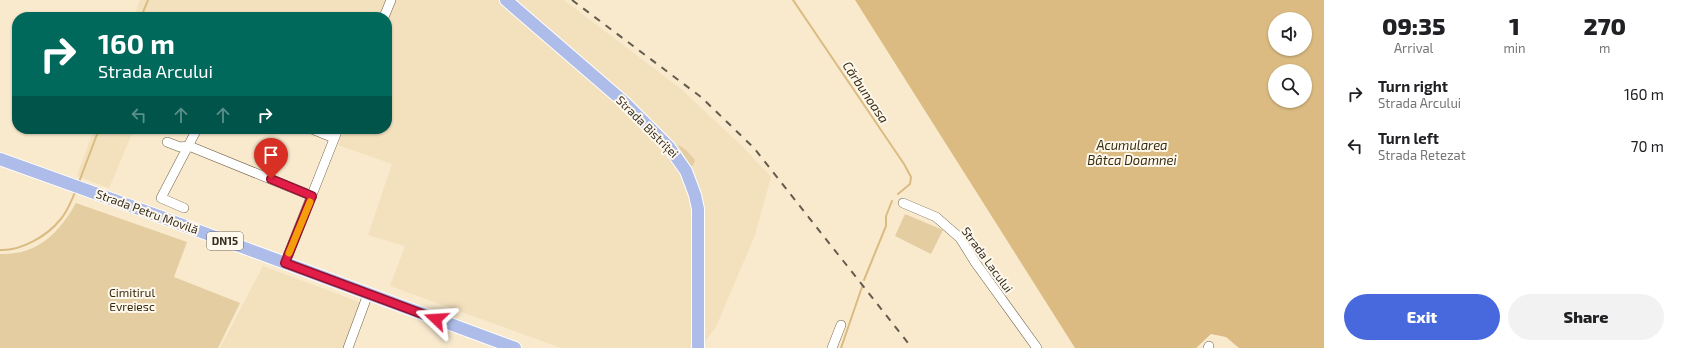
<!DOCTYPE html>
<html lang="en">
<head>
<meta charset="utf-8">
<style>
  body { margin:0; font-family:"Exo 2",sans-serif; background:#f2f2f2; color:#202124; height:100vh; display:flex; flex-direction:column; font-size:15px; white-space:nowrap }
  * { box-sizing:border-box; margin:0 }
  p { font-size:13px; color:#757577 }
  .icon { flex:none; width:22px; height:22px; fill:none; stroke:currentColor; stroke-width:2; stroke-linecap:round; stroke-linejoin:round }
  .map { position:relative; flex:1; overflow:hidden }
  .side { display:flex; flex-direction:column; background:#fff; width:360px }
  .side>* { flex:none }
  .top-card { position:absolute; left:12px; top:12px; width:380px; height:122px; border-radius:16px; box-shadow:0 1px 3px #0004; background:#00695c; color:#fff; overflow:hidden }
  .buttons { position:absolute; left:1268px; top:12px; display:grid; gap:8px }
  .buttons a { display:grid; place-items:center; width:44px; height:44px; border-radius:50%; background:#fff; box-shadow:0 1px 3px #0004; font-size:20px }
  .pin { position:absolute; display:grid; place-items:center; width:34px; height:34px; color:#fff; margin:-41px -17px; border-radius:50% 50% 50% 0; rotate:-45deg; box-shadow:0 0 4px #0007 }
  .pin .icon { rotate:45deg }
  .me { position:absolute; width:44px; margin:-22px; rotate:290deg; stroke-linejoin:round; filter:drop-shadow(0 0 3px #0008) }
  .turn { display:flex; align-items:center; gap:14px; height:84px; padding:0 20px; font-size:18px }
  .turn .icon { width:52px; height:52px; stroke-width:2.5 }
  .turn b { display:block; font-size:28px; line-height:34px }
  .lanes { display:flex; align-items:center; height:38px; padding:0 20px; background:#0003; justify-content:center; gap:20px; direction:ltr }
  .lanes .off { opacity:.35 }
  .eta { display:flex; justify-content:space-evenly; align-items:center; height:68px; text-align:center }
  .eta b { font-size:24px; font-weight:800; line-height:28px }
  .action { display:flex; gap:8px; margin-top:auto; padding:8px 20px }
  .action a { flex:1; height:46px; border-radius:24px; background:#4869dd; color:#fff; font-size:16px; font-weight:800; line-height:46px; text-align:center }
  .action a+a { background:#f2f2f2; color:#202124 }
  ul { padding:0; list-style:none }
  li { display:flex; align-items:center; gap:12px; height:52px; padding:0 20px }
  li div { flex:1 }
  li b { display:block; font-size:15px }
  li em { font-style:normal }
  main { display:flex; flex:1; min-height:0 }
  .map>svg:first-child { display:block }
  .built { fill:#f3e0bd }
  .green { fill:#e5cda2 }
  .water { fill:#dbbb81; fill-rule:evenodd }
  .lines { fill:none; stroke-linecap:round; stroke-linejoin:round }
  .stream { stroke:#dbbb81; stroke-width:2 }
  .minor-casing { stroke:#6f6249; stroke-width:10 }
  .major-casing { stroke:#fff; stroke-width:14 }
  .minor { stroke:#fff; stroke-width:9 }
  .major { stroke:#adbce8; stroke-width:12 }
  .rail { stroke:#635b4c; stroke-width:2; stroke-dasharray:7 7; stroke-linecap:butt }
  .route-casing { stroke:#92132f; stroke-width:10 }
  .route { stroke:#e11d48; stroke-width:7 }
  .slow { stroke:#f59e0b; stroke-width:7 }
  .labels { text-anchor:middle; stroke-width:4; stroke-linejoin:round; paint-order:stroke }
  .shield { fill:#fef8ed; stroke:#706a5f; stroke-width:1 }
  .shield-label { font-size:11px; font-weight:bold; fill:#332d22 }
  .street-label { font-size:12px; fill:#332d22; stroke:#fef8ed }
  .park-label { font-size:12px; fill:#36290e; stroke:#fef8ed }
  .water-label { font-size:13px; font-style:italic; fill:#3a2d12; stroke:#fef8ed }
</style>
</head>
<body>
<main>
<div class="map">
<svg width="1324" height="348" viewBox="0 0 1324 348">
  <rect width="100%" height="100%" fill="#f9eace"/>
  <!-- built -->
  <g class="built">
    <path d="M140,0H564L681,89L743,147L771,177L755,235L716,327L700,348H561L390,286L405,246L368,235L392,164L338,145L344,129H387V17H134Z"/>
    <path d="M94,129H134L109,188L77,176Z"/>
    <path d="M263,266L362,303L345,348H220Z"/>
  </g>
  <!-- green -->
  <g class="green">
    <path d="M679,145L687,151L695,160L693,166H691L678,146Z"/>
    <path d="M76,203L187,242L174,277L240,303L218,348H0V254C38,255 58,234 76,203Z"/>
    <path d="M905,214L943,230L931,254L895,236Z"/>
  </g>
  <!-- water -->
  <path class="water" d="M855,0H1324V348H1239L1226,337L1211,334L1196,348H1075ZM1275,19H1305V49H1275ZM1275,71H1305V101H1275Z"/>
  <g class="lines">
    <!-- stream -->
    <g class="stream">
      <path d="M793,0L904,164L911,177L910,184L898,194"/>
      <path d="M141,17L148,0"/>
      <path d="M79,182L99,129"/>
      <path d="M0,250C21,251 47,236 60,220C68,211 71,201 76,190"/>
      <path d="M864,280L886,226V216L892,201"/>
      <path d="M841,348L862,287"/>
    </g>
    <defs>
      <g id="minor">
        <path d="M384,17L391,0"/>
        <path d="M312,129L334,138"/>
        <path d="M167,142L180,147L189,146L312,196"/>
        <path d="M903,203L936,217L960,238L975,262L1037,348"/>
        <path d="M184,208L161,198L197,129"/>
        <path d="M285,263L338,129"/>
        <path d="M348,348L368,294"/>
        <path d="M832,348L841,325"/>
        <path d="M1208,348L1209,346"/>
      </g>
      <g id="major">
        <path d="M506,0L624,102L669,147L686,171L695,195L698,209V348"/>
        <path d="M0,159L153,214L515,348"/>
      </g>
    </defs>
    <!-- minor casing -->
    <use href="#minor" class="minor-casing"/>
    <!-- major casing -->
    <use href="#major" class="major-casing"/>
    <!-- minor -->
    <use href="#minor" class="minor"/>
    <!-- major -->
    <use href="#major" class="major"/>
    <!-- rail -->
    <path class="rail" d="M572,0L701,97L754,148L912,348"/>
  </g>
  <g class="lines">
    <defs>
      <path id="route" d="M271,179L312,196L285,263L436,319"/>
    </defs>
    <!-- route casing -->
    <use href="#route" class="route-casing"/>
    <!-- route -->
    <use href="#route" class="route"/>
    <!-- slow -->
    <path class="slow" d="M289,253L310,202"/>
  </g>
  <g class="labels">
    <!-- shield labels -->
    <rect class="shield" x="207" y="232" width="36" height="18" rx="3"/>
    <g class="shield-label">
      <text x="225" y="245">DN15</text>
    </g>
    <!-- street labels -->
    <g class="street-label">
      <text transform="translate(647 127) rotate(45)" y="4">Strada Bistriței</text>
      <text transform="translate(147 212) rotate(20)" y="4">Strada Petru Movilă</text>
      <text transform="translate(987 260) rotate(54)" y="4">Strada Lacului</text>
    </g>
    <!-- park labels -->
    <g class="park-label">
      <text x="132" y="297">Cimitirul<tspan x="132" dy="14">Evreiesc</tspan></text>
    </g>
    <!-- water labels -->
    <g class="water-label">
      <text transform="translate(866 92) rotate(56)" y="5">Cărbunoasa</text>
      <text x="1132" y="150">Acumularea<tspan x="1132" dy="15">Bâtca Doamnei</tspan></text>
    </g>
  </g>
</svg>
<div class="buttons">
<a><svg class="icon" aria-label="sound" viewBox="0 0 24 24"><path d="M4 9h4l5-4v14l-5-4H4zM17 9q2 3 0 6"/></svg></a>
<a><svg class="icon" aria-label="search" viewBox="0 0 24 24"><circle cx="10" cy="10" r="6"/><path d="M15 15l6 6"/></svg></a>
</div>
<div class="pin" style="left:271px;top:179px;background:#d93025"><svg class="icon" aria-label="arrive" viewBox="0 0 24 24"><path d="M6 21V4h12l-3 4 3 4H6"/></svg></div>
<svg class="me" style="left:436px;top:319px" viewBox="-20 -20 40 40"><path d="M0-17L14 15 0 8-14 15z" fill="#e11d48" stroke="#fff" stroke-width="4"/></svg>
<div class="top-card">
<div class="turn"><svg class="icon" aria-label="right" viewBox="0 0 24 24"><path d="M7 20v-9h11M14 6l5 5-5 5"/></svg><div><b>160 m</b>Strada Arcului</div></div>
<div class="lanes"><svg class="icon off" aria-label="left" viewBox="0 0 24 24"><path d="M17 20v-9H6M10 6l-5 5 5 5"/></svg><svg class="icon off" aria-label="ahead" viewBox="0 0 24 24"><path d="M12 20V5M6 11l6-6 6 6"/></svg><svg class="icon off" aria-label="ahead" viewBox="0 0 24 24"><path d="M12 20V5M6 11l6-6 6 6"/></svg><svg class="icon" aria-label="right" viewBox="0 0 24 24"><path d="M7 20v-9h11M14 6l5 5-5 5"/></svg></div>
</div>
</div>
<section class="side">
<div class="eta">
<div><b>09:35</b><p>Arrival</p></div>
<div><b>1</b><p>min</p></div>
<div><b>270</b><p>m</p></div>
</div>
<ul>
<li><svg class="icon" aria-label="right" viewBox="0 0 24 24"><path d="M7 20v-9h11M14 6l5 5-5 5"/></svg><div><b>Turn right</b><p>Strada Arcului</p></div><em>160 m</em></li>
<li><svg class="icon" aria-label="left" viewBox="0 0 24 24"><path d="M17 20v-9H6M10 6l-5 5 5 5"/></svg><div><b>Turn left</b><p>Strada Retezat</p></div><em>70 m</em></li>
</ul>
<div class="action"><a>Exit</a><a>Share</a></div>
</section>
</main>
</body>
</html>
